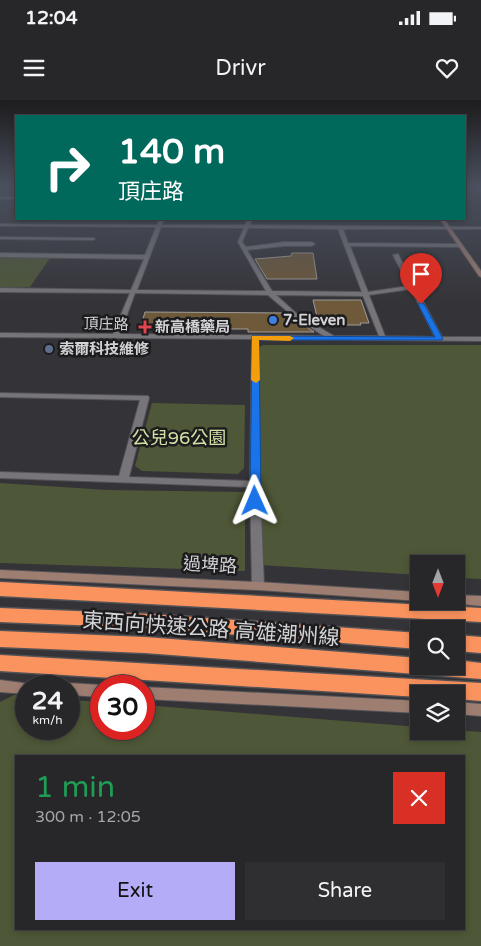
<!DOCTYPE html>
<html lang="en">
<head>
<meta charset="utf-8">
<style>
  body { margin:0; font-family:"Varela Round","Noto Sans TC",sans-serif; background:#2f2e31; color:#f1f3f6; height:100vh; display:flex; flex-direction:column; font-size:19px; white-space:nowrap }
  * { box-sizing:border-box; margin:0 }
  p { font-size:16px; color:#a4a5a8 }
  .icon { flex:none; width:28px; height:28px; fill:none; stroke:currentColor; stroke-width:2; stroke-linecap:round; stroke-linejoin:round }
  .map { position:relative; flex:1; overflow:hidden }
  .details { position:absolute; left:15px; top:655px; width:450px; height:175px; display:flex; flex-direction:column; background:#272629; border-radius:0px; box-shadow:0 2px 8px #0003,0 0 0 1px #434346 }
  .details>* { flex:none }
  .banner { position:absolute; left:15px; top:15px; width:451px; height:105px; border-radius:0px; box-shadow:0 2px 8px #0003,0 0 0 1px #434346; background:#00695c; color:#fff; overflow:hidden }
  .needle { width:32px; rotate:180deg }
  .controls { position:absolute; left:410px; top:455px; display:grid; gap:10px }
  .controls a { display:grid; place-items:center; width:55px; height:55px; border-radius:0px; background:#272629; box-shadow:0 2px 8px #0003,0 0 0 1px #434346; font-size:25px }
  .speed { position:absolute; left:15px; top:575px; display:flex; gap:10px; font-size:25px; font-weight:700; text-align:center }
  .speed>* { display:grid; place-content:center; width:65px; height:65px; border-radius:50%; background:#272629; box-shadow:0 2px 8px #0003,0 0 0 1px #434346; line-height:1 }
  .speed small { font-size:12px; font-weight:400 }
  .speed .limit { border:8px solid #d22; background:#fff; color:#111 }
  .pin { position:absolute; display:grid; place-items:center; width:42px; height:42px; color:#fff; margin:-51px -21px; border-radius:50% 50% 50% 0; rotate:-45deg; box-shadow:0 0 5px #0007 }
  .pin .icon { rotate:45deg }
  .me { position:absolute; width:55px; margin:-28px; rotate:359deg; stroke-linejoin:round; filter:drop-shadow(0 0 4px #0008) }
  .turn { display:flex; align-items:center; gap:18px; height:105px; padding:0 20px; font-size:22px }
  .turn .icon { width:65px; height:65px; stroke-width:2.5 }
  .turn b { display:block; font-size:35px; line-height:42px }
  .round { display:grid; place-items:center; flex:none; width:52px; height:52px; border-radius:0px; background:#2f2e31 }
  .head { display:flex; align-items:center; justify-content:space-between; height:85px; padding:0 20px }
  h1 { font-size:30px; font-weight:600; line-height:38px; color:#1e9e55 }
  .action { display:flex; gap:10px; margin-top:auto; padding:10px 20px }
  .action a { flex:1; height:58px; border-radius:0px; background:#b5acf8; color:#111; font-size:20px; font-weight:600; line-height:58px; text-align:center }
  .action a+a { background:#2f2e31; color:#f1f3f6 }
  .status { display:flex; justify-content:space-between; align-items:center; height:35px; padding:0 25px; background:#272629; direction:ltr }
  .status svg { height:14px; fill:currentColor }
  header { display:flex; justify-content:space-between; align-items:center; height:65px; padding:0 20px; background:#272629; font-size:22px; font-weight:600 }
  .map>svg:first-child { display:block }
  .green { fill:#4e5737; fill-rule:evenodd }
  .building { fill:#6e593a; stroke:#a09d98 }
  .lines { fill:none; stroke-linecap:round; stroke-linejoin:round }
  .street-casing { stroke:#535256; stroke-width:2 }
  .secondary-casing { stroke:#535256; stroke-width:2 }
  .highway-casing { stroke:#535256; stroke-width:3 }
  .street { fill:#77757a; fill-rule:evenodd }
  .secondary { fill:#9f7e72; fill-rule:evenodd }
  .highway { fill:#fb935e; fill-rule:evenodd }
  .route { fill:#1a73e8; stroke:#114b97 }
  .slow { fill:#f59e0b }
  .shop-dot { fill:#3f7fe0; stroke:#1c1b1d; stroke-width:2 }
  .health-dot { fill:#e0444e; stroke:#1c1b1d; stroke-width:2 }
  .service-dot { fill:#5c6f8a; stroke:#1c1b1d; stroke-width:2 }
  .labels { text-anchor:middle; stroke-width:5; stroke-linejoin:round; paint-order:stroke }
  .far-poi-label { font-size:15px; font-weight:bold; fill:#d3d2d5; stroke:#1c1b1d; text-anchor:start }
  .far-street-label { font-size:15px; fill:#d3d2d5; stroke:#1c1b1d }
  .park-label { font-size:18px; fill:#d0e2a4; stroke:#1c1b1d }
  .street-label { font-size:18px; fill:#d3d2d5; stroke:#1c1b1d }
  .near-street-label { font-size:21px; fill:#d3d2d5; stroke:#1c1b1d }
</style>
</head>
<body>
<div class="status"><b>12:04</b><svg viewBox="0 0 49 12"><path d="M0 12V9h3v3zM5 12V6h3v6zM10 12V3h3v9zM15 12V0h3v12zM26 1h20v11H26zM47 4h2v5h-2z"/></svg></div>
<header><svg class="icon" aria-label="menu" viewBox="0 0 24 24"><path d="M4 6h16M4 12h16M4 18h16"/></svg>Drivr<svg class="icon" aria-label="heart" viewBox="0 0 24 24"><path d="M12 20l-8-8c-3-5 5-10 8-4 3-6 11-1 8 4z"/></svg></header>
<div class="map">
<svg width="481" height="846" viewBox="0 0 481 846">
  <rect width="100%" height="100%" fill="#343337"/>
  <!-- green -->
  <g class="green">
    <path d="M6,156L49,157L50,158L30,187L0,188V158Z"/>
    <path d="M263,245H481V479L456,478V464H419V475L260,465L256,249Z"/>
    <path d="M152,303L245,305L244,368L238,374L142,371L135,366Z"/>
    <path d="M0,383L108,390L245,392V471L0,463Z"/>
    <path d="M14,595L26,596V629H69V600L101,602V629H144V605L419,627V631L456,630L481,632V846H0V602ZM464,656V829H16V656Z"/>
  </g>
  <!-- building -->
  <g class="building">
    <path d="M292,153H313L317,179H267L255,159L291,156Z"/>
    <path d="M313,200H361L369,223H360L361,225H342L341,221H318Z"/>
    <path d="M145,212L287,213L314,232H248V229H140Z"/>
  </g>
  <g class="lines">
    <defs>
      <g id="street">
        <path d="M475,86H479L481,92Z"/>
        <rect x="0" y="97" width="16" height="2"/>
        <path d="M160,119H164L162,125H245L248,119H252L250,125L481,127V129H343L348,143L462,144L460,147L350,146L368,192L409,186L393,155L398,154L442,237H481V241L258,239L260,384L264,486L262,489L258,490L254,489L252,486L250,387L0,378V372L119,376L140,300L0,297V293L148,296L149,298L129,377L250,381L252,239L0,237V233L113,234L130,193L0,192V188L131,190L144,159L0,157V153L145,155L156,127L0,126V124L157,125ZM161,127L244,128L238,142L266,191L137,190ZM248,128L338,129L362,192L272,191L247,150L284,146H312L315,144L312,142H284L246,147L242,142ZM411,189L435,237L385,236L369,195ZM135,193L268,195L294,217L324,236L120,234ZM276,195L363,196L379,236H334L298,215Z"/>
        <path d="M0,137L93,138L95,139L93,140L0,139Z"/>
      </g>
      <g id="secondary">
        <path d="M440,119H444L481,171V177L479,176Z"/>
        <path d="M0,470L258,482L419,492L420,501L258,490L0,478Z"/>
        <path d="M456,495L481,496V506L452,503L451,501H456Z"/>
        <path d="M0,580L31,584L32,586H26V594L0,592Z"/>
        <path d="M69,583L101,585L104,586H101V597L69,595V586H64Z"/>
        <path d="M144,587L419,601V613L144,599Z"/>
        <path d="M456,602L481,604V616L456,614Z"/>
      </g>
      <g id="highway">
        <path d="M0,482L481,508V522L0,496Z"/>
        <path d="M0,508L150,514L419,533V549L150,528L0,522Z"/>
        <path d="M0,531L145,537L419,558V566H456V560L481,563V579L145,553L0,547Z"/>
        <path d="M456,535L481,537V553L456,551Z"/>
        <path d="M0,555L481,583V601L456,599V594H419V597L0,571Z"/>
      </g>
    </defs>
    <!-- street casing -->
    <use href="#street" class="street-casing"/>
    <!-- secondary casing -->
    <use href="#secondary" class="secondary-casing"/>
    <!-- highway casing -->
    <use href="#highway" class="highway-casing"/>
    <!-- street -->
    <use href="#street" class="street"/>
    <!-- secondary -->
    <use href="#secondary" class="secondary"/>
    <!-- highway -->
    <use href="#highway" class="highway"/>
  </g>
  <!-- sky -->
  <linearGradient id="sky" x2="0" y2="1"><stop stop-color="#1d1c1e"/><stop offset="0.42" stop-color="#4a505e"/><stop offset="1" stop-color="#4a505e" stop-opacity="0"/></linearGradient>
  <rect width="481" height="205" fill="url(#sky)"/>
  <!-- route -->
  <path class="route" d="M421,202L424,204L443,239L442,240H259L261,401L255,405L252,404L250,401L252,236L435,237L418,204Z"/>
  <!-- slow -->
  <path class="slow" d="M252,236H290L294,238L290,241L259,240L260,280L256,283L251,280Z"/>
  <!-- markers -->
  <circle class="shop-dot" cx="273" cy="220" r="5"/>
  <path class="health-dot" d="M142.5 219.5h5v5h5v5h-5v5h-5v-5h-5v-5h5z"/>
  <circle class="service-dot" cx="49" cy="249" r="5"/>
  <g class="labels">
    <!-- far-poi labels -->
    <g class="far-poi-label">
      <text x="283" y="225">7-Eleven</text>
      <text x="155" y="232">新高橋藥局</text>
      <text x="59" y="254">索爾科技維修</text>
    </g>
    <!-- far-street labels -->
    <g class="far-street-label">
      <text transform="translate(106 224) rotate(1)" y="5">頂庄路</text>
    </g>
    <!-- park labels -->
    <g class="park-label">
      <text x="179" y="344">公兒96公園</text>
    </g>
    <!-- street labels -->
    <g class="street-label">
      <text transform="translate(210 465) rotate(3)" y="6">過埤路</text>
    </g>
    <!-- near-street labels -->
    <g class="near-street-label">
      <text transform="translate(211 529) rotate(4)" y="7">東西向快速公路 高雄潮州線</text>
    </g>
  </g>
</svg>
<div class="controls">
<a><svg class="needle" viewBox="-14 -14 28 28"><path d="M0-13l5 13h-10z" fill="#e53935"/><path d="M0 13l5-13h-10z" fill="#a4a5a8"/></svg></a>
<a><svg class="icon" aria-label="search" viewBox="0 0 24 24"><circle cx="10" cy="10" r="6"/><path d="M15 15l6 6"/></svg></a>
<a><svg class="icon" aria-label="layers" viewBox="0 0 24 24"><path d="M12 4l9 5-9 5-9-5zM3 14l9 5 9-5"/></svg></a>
</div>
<div class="speed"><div>24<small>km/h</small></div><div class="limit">30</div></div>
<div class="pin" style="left:421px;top:204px;background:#d93025"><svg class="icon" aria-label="arrive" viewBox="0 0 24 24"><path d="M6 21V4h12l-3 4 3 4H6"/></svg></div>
<svg class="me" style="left:255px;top:401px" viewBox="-20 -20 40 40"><path d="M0-17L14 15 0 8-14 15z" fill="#1a73e8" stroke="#fff" stroke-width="4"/></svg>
<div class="banner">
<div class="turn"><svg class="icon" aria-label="right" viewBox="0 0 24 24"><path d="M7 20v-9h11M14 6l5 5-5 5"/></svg><div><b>140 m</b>頂庄路</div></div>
</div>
<section class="details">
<div class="head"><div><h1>1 min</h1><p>300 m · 12:05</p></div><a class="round" style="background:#d93025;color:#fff"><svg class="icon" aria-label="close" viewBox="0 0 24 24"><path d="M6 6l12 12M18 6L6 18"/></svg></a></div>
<div class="action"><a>Exit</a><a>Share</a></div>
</section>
</div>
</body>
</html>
